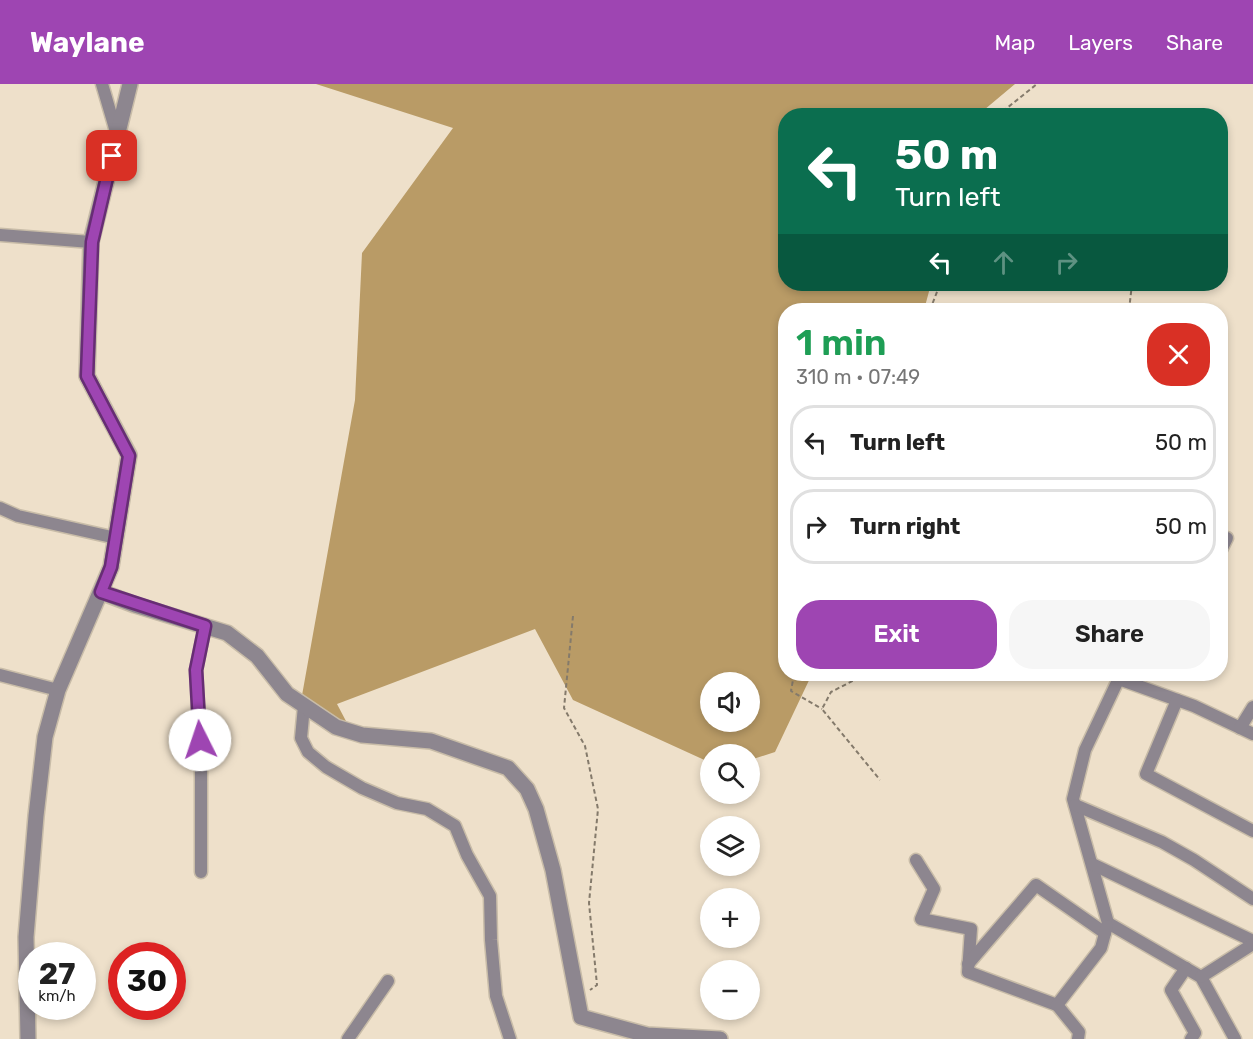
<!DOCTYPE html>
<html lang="en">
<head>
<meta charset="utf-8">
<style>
  body { margin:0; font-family:Rubik,sans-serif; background:#f6f6f6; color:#222; height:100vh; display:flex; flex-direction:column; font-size:22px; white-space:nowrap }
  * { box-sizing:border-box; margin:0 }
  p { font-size:20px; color:#767676 }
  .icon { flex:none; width:33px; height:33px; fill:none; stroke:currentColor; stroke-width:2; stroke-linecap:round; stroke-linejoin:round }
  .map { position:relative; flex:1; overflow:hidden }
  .panel { position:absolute; left:778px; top:219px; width:450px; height:378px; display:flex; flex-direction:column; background:#fff; border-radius:24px; box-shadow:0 3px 9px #0003 }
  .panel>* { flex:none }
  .hud { position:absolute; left:778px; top:24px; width:450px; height:183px; border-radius:24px; box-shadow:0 3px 9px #0003; background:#0b6e4f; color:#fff; overflow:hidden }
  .fabs { position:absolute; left:700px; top:588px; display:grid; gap:12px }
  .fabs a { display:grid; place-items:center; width:60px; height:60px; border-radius:50%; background:#fff; box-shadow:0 3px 9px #0003; font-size:30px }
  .speed { position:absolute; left:18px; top:858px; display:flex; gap:12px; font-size:30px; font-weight:700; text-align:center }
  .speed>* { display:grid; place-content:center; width:78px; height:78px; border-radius:50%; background:#fff; box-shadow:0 3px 9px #0003; line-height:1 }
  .speed small { font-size:15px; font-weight:400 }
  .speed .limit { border:9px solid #d22; background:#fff; color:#111 }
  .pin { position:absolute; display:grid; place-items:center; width:51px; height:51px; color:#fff; margin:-26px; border-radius:12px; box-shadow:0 3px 9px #0006 }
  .me { position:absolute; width:66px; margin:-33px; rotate:356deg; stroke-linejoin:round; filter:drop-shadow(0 0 4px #0008) }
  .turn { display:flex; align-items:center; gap:21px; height:126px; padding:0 18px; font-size:27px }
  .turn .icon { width:78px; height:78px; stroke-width:2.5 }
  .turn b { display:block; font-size:42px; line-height:51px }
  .lanes { display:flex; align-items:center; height:57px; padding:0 18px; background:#0003; justify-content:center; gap:30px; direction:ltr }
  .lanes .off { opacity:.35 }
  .round { display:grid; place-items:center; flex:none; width:63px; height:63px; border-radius:24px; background:#f6f6f6 }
  .summary { display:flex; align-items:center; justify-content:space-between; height:102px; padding:0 18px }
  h1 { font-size:36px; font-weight:600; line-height:45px; color:#1e9e55 }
  .cta { display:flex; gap:12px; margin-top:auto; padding:12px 18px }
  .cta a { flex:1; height:69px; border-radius:24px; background:#9e45b2; color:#fff; font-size:24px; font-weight:600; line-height:69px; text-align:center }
  .cta a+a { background:#f6f6f6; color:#222 }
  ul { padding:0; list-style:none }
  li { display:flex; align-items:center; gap:18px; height:75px; margin:0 12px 9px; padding:0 6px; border:3px solid #e0e0e0; border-radius:24px }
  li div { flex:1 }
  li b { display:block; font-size:22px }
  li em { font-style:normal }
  header { display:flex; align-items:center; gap:36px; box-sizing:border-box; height:84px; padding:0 30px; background:#9e45b2; color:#fff }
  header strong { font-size:28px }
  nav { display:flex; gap:33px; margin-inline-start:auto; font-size:21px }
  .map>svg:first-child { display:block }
  .forest { fill:#b99b66; fill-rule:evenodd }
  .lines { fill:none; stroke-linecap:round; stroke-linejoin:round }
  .minor-casing { stroke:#c8bca8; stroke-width:15 }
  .tertiary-casing { stroke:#c8bca8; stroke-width:18 }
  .path { stroke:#847a6b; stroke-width:2; stroke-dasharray:4.5 3; stroke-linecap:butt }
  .minor { stroke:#8d868f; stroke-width:12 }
  .tertiary { stroke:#8d868f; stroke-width:15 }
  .route-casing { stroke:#672d74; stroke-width:15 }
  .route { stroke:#9e45b2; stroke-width:10 }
</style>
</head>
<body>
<header>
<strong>Waylane</strong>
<nav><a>Map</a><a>Layers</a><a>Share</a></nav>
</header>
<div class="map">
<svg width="1253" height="955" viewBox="0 0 1253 955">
  <rect width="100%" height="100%" fill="#eee0ca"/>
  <!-- forest -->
  <path class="forest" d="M316,0H1015L978,31L786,32V200H931L924,226H786V590H812L775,668L750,676V670H711V679L573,616L535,545L337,620L347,639L301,617L355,316L362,169L453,44ZM711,598H750V638H711Z"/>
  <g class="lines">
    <defs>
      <g id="minor">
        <path d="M102,0L117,51"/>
        <path d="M0,151L91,158"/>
        <path d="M0,424L18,432L116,454"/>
        <path d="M1221,466L1227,454"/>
        <path d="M1121,590L1085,666L1073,715L1108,839L1201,893L1235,955"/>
        <path d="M0,591L58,606"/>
        <path d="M1119,595L1194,622L1253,650"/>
        <path d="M1177,616L1146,690L1253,747"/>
        <path d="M304,622L301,654L308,668L326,683L362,704L397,719L427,725L455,742L467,771L490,812L491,856L496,912L510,955"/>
        <path d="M1240,644L1253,623"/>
        <path d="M1075,721L1162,758L1194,776L1253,815"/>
        <path d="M916,776L934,805L921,835L971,845L968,888L1057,921"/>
        <path d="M1092,780L1253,857"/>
        <path d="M201,788V680L196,586L205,542"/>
        <path d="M968,880L1036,801L1105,849"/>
        <path d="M1186,884L1171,906L1195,949L1191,955"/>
        <path d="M1201,893L1253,860"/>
        <path d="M348,955L388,897"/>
        <path d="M1078,955L1079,948L1057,921L1101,864L1107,842"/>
      </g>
      <g id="tertiary">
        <path d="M101,508L135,521L227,549L257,572L287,610L336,643L362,651L431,657L508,684L527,705L536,725L553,786L581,933L647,951L720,955"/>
        <path d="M28,955L26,853L36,732L45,653L58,606L111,483L129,371L87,292L91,158L130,0"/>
      </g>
    </defs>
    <!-- minor casing -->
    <use href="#minor" class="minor-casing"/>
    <!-- tertiary casing -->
    <use href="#tertiary" class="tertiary-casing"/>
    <!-- path -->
    <g class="path">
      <path d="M997,32L1037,0"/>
      <path d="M930,226L940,200"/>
      <path d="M1129,226L1132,200"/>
      <path d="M573,532L564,624L585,662L598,725L589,819L597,901L590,906"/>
      <path d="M794,590L791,607L822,625"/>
      <path d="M866,590L831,608L822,625L880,696"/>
    </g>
    <!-- minor -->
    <use href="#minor" class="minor"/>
    <!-- tertiary -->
    <use href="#tertiary" class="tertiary"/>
  </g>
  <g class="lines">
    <defs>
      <path id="route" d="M112,72L92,158L87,292L129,372L111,483L101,508L205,542L196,586L200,656"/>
    </defs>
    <!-- route casing -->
    <use href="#route" class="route-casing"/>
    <!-- route -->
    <use href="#route" class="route"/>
  </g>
</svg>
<div class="fabs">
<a><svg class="icon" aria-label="sound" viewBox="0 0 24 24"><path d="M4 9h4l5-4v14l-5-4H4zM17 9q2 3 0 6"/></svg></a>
<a><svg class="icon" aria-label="search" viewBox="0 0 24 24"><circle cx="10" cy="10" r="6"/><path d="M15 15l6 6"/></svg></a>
<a><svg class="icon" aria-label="layers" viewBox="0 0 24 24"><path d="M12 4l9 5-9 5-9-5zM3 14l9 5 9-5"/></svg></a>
<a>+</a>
<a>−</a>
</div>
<div class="speed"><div>27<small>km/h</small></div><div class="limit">30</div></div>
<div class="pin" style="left:112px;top:72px;background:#d93025"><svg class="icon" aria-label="arrive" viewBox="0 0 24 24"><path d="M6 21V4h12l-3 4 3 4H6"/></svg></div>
<svg class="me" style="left:200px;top:656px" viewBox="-20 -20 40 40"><circle r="19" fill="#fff"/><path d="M0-13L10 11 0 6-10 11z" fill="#9e45b2"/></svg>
<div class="hud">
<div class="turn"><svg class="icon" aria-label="left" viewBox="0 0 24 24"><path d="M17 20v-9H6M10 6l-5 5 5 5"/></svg><div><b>50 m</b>Turn left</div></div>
<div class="lanes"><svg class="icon" aria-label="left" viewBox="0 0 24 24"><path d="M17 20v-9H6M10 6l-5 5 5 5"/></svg><svg class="icon off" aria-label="ahead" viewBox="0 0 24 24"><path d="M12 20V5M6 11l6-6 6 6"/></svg><svg class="icon off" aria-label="right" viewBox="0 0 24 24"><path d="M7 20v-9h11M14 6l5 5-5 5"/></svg></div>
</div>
<section class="panel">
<div class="summary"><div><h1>1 min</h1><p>310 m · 07:49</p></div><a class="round" style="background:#d93025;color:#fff"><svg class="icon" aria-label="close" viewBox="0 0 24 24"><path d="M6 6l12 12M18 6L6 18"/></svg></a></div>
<ul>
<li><svg class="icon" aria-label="left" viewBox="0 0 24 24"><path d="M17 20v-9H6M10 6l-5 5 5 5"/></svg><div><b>Turn left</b></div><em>50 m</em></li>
<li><svg class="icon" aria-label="right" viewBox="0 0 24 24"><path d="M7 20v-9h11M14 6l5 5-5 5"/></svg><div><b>Turn right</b></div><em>50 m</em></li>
</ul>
<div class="cta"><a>Exit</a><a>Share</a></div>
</section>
</div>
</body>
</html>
